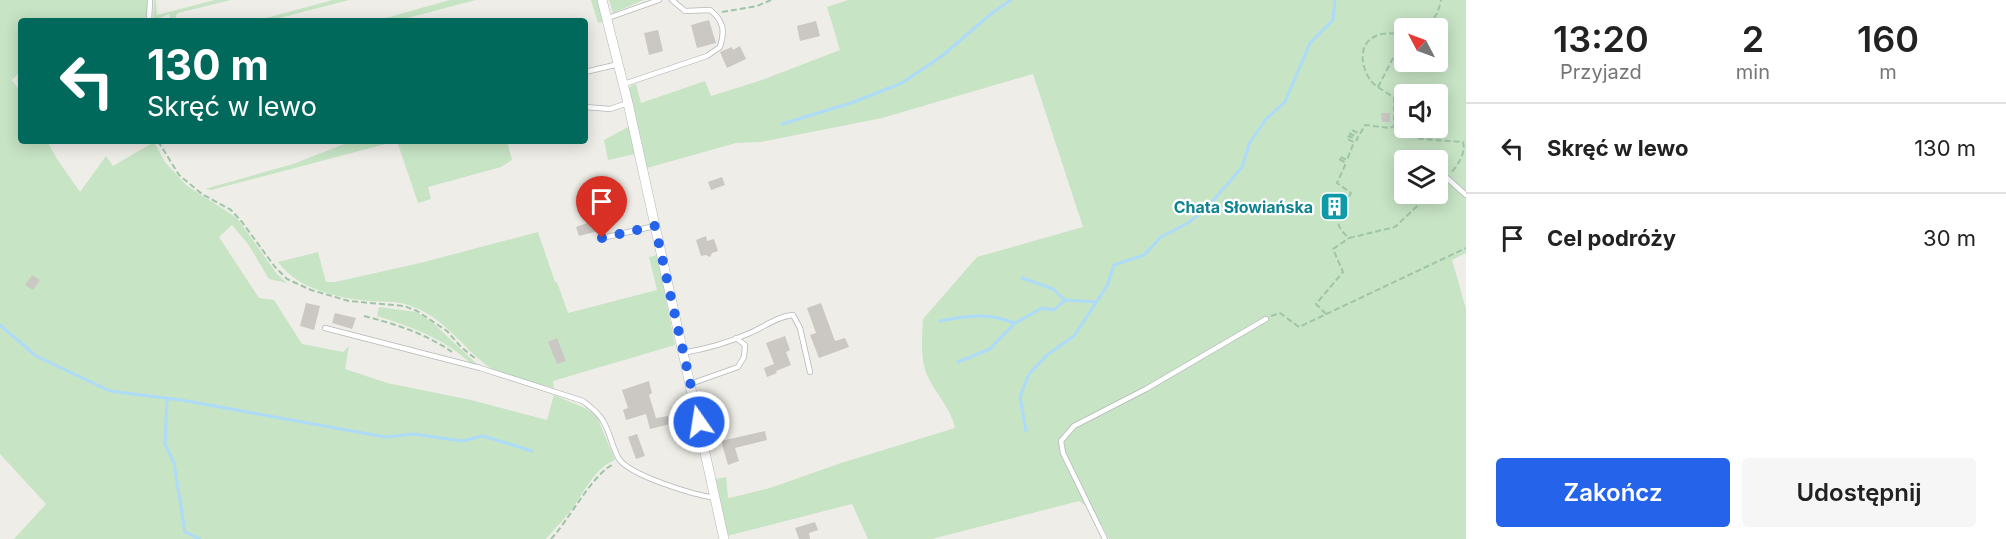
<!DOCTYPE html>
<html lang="pl">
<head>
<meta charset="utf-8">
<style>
  body { margin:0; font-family:Inter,sans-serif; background:#f6f6f6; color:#222; height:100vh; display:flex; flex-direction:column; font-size:22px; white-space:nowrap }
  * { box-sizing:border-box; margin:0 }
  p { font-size:20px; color:#767676 }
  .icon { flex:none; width:33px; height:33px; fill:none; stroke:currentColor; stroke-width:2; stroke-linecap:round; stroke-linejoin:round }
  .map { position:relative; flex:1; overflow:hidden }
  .panel { display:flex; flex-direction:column; background:#fff; width:540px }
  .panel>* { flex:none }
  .top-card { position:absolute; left:18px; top:18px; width:570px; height:126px; border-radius:6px; box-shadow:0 3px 15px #0003; background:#00695c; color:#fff; overflow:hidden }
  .needle { width:39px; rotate:311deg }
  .controls { position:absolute; left:1394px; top:18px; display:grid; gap:12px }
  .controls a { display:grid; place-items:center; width:54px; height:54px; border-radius:6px; background:#fff; box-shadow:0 3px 15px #0003; font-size:30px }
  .pin { position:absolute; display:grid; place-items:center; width:51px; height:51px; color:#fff; margin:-62px -26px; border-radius:50% 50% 50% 0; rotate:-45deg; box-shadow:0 0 6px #0007 }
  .pin .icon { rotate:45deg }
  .me { position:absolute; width:66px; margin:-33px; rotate:347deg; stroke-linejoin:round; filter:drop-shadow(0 0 4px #0008) }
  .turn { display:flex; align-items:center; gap:21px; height:126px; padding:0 30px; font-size:27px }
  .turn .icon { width:78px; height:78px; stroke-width:2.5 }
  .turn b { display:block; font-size:42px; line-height:51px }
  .eta { display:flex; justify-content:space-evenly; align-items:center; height:102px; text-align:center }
  .eta b { font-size:36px; font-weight:600; line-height:42px }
  .action { display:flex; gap:12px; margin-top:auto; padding:12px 30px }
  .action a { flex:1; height:69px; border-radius:6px; background:#2563eb; color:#fff; font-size:24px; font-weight:600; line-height:69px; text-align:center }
  .action a+a { background:#f6f6f6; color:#222 }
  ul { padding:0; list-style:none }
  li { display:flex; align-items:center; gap:18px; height:90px; padding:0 30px; border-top:2px solid #e0e0e0 }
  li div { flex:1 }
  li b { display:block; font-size:22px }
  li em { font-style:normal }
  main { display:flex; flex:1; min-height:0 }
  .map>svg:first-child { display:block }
  .green { fill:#c7e4c5; fill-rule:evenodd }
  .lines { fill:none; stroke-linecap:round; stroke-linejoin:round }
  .stream { stroke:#addbf8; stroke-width:3 }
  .building { fill:#cbc8c4 }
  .service-casing { stroke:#b4b7ba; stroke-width:6 }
  .minor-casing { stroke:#b4b7ba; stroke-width:10 }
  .path { stroke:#9fc5a8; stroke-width:2; stroke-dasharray:6 3; stroke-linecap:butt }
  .service { stroke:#fff; stroke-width:4.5 }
  .minor { stroke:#fff; stroke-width:9 }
  .route { stroke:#2563eb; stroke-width:10; stroke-dasharray:0 18 }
  .labels { text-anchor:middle; stroke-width:4.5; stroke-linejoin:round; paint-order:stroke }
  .culture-label { font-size:16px; font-weight:bold; fill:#0d838f; stroke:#fff; text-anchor:end }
</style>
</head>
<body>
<main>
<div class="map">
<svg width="1466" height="539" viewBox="0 0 1466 539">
  <rect width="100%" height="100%" fill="#efede7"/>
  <!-- green -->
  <g class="green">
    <path d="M0,0H148L146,21H21V71L12,80L21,93V141H47L57,159L80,192L106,156L113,166L154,142L165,162L186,185L237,218L277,274L287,283L269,279L248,244L232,225L219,237L259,298L274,300L302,344L343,352L349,346L345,369L387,383L471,400L547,420L554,395L587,409L597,417L615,460C594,468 584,493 571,510C564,520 554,529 546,539H14L46,504L0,454Z"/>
    <path d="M154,0H156L157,15L215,0H231L178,13L176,15L177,21H171L169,14L153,21Z"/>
    <path d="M333,0H349L268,21H255Z"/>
    <path d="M450,0H476L396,21H375Z"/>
    <path d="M591,0H598L605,21L598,23Z"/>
    <path d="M609,0H644L613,13Z"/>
    <path d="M848,0H1466V253L1452,260L1466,309V539H1109L1102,525L1095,526L1086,506L1079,501L932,539H868L852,504L727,536L716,479L726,477L728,498L734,497L770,488L841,463L955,428C951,408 935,393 927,375C920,358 922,337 923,319L977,257L1083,227L1033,74L882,118L761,142L736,143L647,168L629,88L632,85L636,84L641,103L705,81L711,96L762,80L840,50L827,7ZM1404,28H1437V62H1404ZM1404,94H1437V128H1404ZM1404,160H1437V194H1404Z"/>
    <path d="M630,126L635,154L608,160L604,140Z"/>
    <path d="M352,141H507L512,160L501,167L428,187L431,199L418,203L397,141L211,190L205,189L293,164Z"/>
    <path d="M538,232L555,282H557L568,313L657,290L649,257L657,255L675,345L553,381L554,388C539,384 499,375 489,367C458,344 445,316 405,304C394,301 380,302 369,301C338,298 297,289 278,262L318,252L326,282H335L420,263Z"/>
    <path d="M379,307L416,312L432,322L480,367L473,365C443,338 415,328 377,316Z"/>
  </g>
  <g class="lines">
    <!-- stream -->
    <g class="stream">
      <path d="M782,124L851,103L902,83L942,56L992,13L1011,0"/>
      <path d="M1022,278L1053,289L1065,300"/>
      <path d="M940,321C967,316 988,312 1014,323"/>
      <path d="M0,325L36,356L110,391L181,400L385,437L413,434L462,441L483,436L532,451"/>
      <path d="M958,362L990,349L1015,323L1042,308L1054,310L1065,300L1096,302"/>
      <path d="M167,399L165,444L174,463L185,532L200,539"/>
      <path d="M1026,431L1020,397L1029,374L1047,355L1074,336L1107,286L1114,265L1144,255L1161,237L1188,223L1206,209L1242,167L1250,142L1266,119L1285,102L1310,43L1333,20L1335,0"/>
    </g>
  </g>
  <!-- building -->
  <g class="building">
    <path d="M709,20L716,43L697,48L691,25Z"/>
    <path d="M816,21L820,36L800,41L797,26Z"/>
    <path d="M658,30L663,51L649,55L644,33Z"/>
    <path d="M740,46L746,59L727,68L720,52L732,47L733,50Z"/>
    <path d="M1381,113H1390V122H1382Z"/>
    <path d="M722,177L725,185L711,190L708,182Z"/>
    <path d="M1333,201L1340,205L1335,214L1328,209Z"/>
    <path d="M615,210L618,222L609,224L610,228L579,236L576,227L593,221L592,216Z"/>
    <path d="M706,236L707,241L714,239L718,251L712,253L710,257L706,255L701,256L696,240Z"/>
    <path d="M32,275L40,280L33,290L25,285Z"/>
    <path d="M306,303L320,306L314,330L300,326Z"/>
    <path d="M821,303L835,341L845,338L849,347L819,358L810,335L816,333L807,308Z"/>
    <path d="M335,313L356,318L352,329L332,323Z"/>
    <path d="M785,336L790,350L786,352L791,365L776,371L777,373L767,377L764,368L774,364L766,343Z"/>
    <path d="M557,338L566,361L557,364L548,342Z"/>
    <path d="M649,381L652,393L649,395L656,418L668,416L670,424L650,429L646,414L626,420L623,410L628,408L622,390Z"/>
    <path d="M765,431L767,440L735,448L739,461L728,465L721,441Z"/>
    <path d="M637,434L645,456L636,459L628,437Z"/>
    <path d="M815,522L818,530L809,533L810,539H799L795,528Z"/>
  </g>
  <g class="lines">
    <defs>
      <g id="service">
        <path d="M608,18L659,0"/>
        <path d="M149,21L150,0"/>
        <path d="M585,72L619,64"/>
        <path d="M624,84L707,56L720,47C725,31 724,21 710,10L685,11L672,0"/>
        <path d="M585,107L610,109L628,103"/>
        <path d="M1447,178L1466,195"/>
        <path d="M602,238L655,226"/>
        <path d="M325,328L480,368L583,401C590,407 598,412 603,421C610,432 612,447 619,459C631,476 694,495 716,498"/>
        <path d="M682,353C706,349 728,343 750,333C764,327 778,316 793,315L800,328L810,372"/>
        <path d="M690,384L738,367L744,357L745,345L736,338"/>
        <path d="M1105,539L1063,453L1061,441L1074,426L1146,389L1266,319"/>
      </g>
      <path id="minor" d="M602,0L628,103L724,539"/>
    </defs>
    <!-- service casing -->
    <use href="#service" class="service-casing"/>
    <!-- minor casing -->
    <use href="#minor" class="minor-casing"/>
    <!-- path -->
    <g class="path">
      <path d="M722,12L757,6L771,0"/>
      <path d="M1419,28C1434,23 1438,14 1441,0"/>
      <path d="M1404,33C1395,34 1384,32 1376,36C1357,44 1361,68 1371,81C1377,88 1387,92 1394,98V126L1390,128L1365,125L1360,134L1352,130L1350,134L1358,137L1357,140L1349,136L1347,139L1354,142L1347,160L1340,157L1339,159L1346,163L1337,183L1351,193C1340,211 1329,221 1349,238L1395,227L1430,194"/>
      <path d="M1378,87L1404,37"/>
      <path d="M1394,126L1412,137L1422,139L1463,142C1466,153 1458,165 1451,173"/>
      <path d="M158,141L179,175L202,194L231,210L242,222L275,267L287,279L311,290L349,301L404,306L417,311L447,331L461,347L477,360"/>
      <path d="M1326,314L1316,304L1343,272L1333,249L1349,238"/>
      <path d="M364,316C395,324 425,333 452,352"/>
      <path d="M1271,316L1280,313L1299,327L1466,248"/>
      <path d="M551,539C569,520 593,473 614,464"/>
    </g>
    <!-- service -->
    <use href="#service" class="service"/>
    <!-- minor -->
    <use href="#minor" class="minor"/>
  </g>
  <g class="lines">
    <!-- route -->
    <path class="route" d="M602,238L655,226L699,422"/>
  </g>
  <!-- icons -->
  <defs>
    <symbol id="building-square" viewBox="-11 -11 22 22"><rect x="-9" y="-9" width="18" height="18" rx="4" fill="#0f9aa8" stroke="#fff"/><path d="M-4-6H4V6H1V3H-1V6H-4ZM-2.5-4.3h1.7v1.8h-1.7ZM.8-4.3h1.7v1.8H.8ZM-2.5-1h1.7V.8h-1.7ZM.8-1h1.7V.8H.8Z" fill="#fff"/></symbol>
  </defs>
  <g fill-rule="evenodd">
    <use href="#building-square" x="1318" y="190" width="33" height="33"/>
  </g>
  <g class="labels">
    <!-- culture labels -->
    <g class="culture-label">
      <text x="1313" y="213">Chata Słowiańska</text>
    </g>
  </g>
</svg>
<div class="controls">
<a><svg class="needle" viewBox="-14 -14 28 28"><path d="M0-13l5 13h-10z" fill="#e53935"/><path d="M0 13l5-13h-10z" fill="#767676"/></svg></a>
<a><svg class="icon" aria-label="sound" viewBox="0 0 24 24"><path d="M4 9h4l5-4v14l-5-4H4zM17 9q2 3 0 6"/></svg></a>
<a><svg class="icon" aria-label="layers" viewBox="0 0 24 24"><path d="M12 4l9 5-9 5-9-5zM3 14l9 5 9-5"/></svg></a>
</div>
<div class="pin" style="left:602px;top:238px;background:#d93025"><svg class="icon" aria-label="arrive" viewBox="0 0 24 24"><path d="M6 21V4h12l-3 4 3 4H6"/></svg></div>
<svg class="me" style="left:699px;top:422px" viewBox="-20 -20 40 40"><circle r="17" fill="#2563eb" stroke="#fff" stroke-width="3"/><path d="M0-11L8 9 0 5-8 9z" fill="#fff"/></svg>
<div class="top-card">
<div class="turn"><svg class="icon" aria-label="left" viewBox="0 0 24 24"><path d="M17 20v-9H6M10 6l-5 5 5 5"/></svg><div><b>130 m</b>Skręć w lewo</div></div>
</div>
</div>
<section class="panel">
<div class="eta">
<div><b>13:20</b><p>Przyjazd</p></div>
<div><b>2</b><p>min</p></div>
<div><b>160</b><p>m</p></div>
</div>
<ul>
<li><svg class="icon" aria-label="left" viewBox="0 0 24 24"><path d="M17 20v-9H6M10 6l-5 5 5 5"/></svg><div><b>Skręć w lewo</b></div><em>130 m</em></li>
<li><svg class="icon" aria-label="arrive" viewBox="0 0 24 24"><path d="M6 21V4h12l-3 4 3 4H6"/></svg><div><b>Cel podróży</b></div><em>30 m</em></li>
</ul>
<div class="action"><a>Zakończ</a><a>Udostępnij</a></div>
</section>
</main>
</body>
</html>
